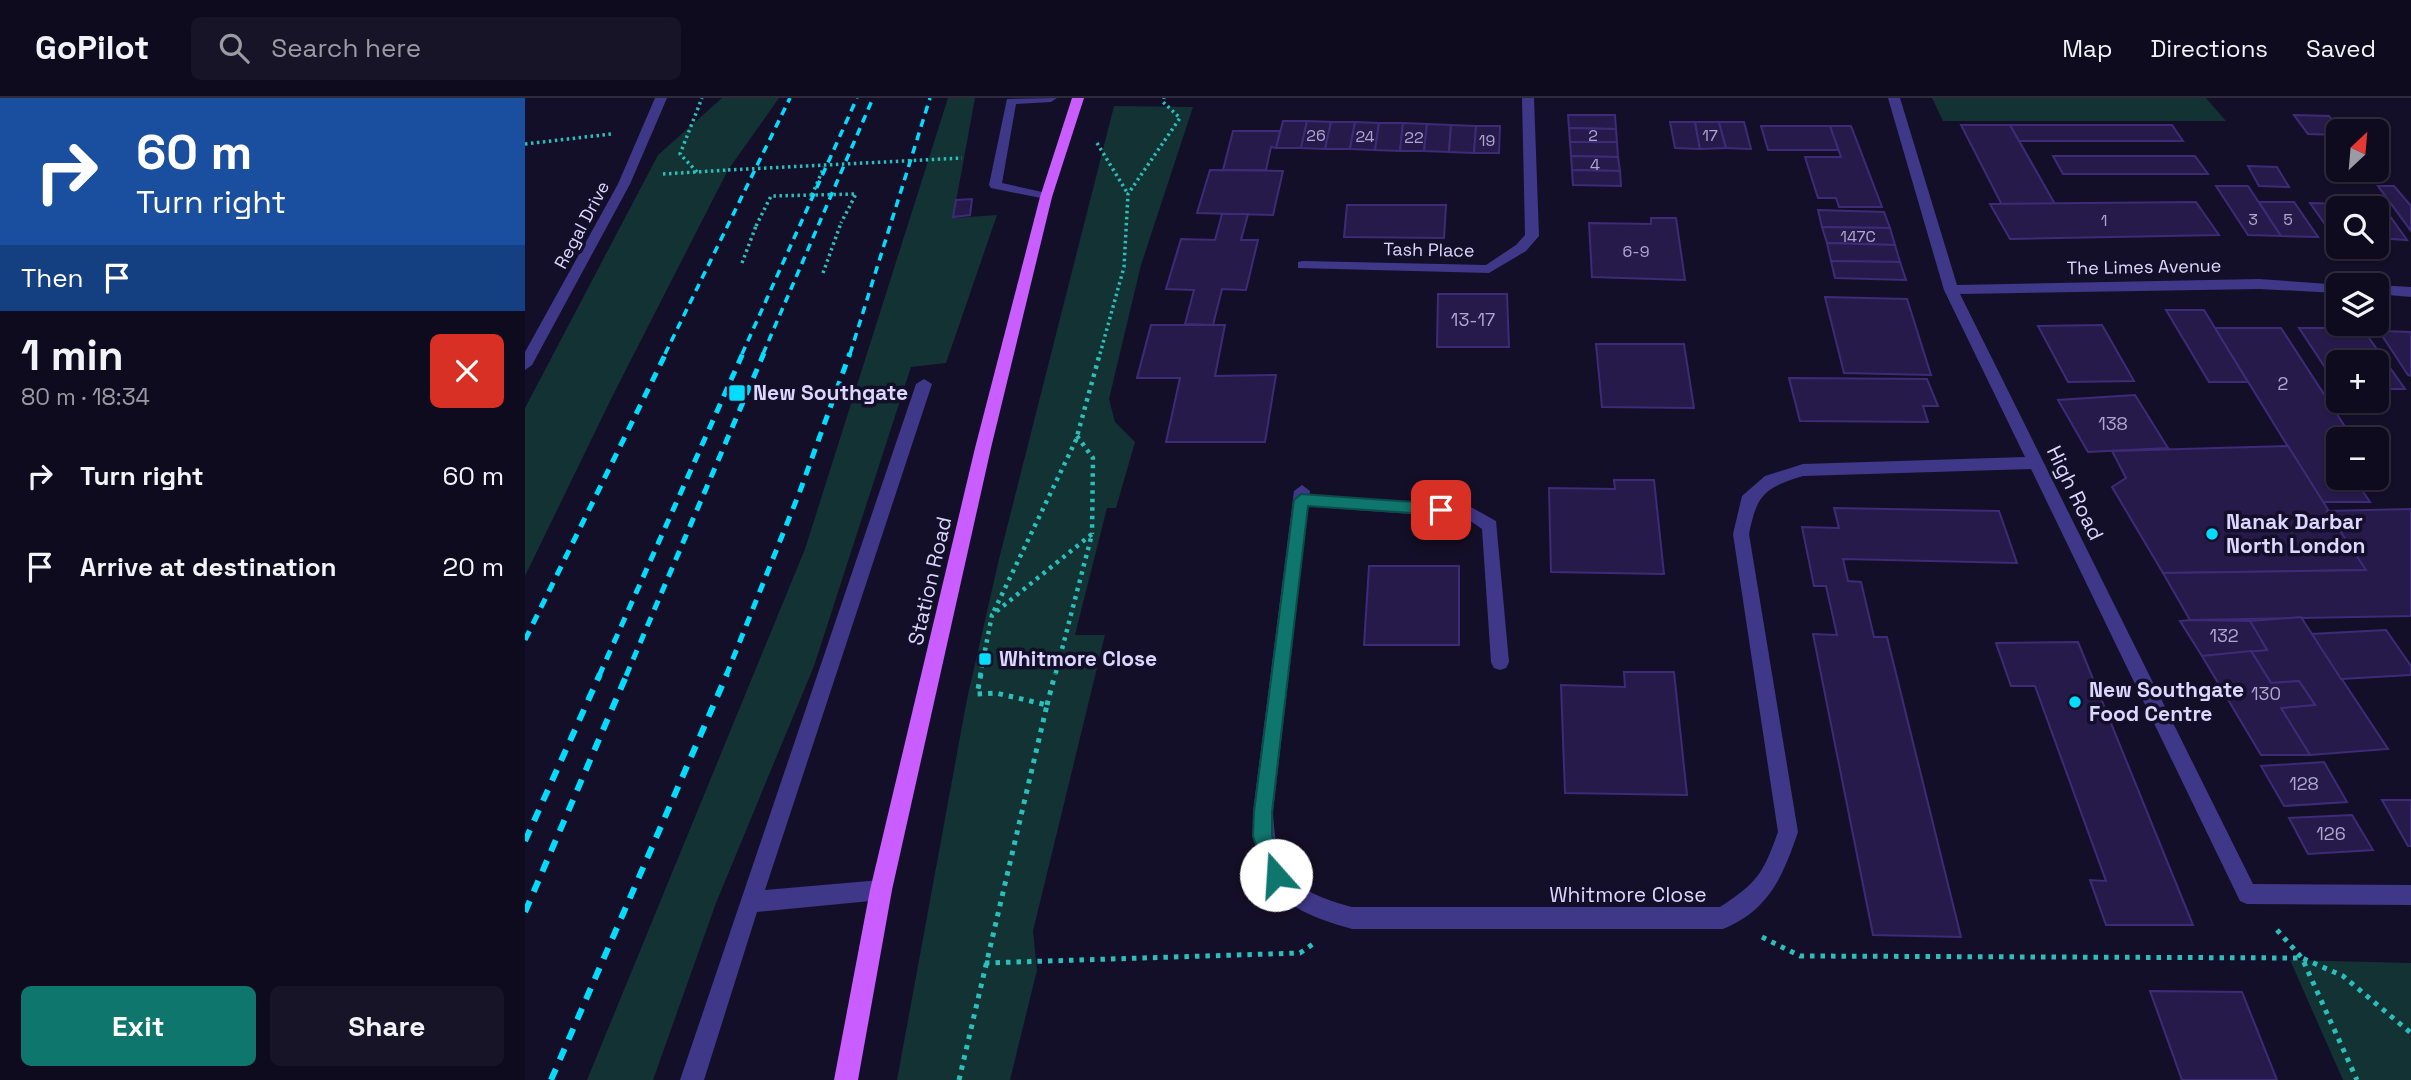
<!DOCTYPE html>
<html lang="en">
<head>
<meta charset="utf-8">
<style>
  body { margin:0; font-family:"Space Grotesk",sans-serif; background:#181427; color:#f1f3f6; height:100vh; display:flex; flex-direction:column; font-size:26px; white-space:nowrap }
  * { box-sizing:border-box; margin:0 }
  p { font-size:23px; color:#9b9ba4 }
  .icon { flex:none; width:38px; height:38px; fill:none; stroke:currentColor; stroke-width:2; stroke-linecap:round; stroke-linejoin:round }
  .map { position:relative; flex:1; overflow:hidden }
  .sheet { display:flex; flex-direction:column; background:#0f0b1e; width:525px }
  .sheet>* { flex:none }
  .top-card { background:#1a4fa0; color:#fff; overflow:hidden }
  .needle { width:46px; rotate:26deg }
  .buttons { position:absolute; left:1801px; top:21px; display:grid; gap:14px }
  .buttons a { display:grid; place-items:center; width:63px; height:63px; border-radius:10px; background:#0f0b1e; box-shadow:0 2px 5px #0004,0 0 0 2px #2f2b3c; font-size:35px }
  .pin { position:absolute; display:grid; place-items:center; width:60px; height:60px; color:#fff; margin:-30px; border-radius:14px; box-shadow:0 4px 10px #0006 }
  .me { position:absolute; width:77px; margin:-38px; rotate:341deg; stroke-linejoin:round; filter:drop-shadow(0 0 5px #0008) }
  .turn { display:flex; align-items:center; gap:24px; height:147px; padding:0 21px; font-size:32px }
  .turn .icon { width:91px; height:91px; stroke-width:2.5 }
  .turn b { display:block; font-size:49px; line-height:60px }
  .then { display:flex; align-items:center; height:66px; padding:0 21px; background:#0003; gap:14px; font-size:26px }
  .round { display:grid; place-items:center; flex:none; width:74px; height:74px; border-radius:10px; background:#181427 }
  .head { display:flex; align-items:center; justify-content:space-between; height:119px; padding:0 21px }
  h1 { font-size:42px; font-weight:600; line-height:52px }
  .button { display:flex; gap:14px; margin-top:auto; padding:14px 21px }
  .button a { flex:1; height:80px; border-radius:10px; background:#0f766e; color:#fff; font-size:28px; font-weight:600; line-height:80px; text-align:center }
  .button a+a { background:#181427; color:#f1f3f6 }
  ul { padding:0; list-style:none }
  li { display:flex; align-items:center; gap:21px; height:91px; padding:0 21px }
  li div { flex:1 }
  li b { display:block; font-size:26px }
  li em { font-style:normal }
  header { display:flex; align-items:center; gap:42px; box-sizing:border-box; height:98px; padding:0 35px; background:#0f0b1e; border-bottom:2px solid #2f2b3c }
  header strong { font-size:33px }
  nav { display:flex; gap:38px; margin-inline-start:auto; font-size:24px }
  .search { width:490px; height:63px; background:#181427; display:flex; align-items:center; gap:18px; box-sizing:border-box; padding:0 24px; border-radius:10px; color:#9b9ba4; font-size:26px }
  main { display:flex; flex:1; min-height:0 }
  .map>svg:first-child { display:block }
  .green { fill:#123233 }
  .building { fill:#261a4a; stroke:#3d2b77; stroke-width:2 }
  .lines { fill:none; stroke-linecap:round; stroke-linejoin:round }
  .path-far2 { stroke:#2bbebb; stroke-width:3.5; stroke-dasharray:2.5 3.5; stroke-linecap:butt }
  .path-far1 { stroke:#2bbebb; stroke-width:4.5; stroke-dasharray:3.5 5; stroke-linecap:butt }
  .path { stroke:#2bbebb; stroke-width:5; stroke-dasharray:4.5 6; stroke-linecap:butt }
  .service { fill:#3f3889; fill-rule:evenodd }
  .minor { fill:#3f3889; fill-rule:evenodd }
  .primary { fill:#c95dff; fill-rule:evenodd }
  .rail-far2 { stroke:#02dcff; stroke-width:3.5; stroke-dasharray:8 6; stroke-linecap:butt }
  .rail-far1 { stroke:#02dcff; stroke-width:5; stroke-dasharray:10 8; stroke-linecap:butt }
  .rail { stroke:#02dcff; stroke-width:6; stroke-dasharray:12 10; stroke-linecap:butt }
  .path-bridge { stroke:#2bbebb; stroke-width:3.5; stroke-dasharray:2.5 3.5; stroke-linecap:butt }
  .route { fill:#0f766e; stroke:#0a4d48; stroke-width:2 }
  .poi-dot { fill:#02dcff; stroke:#140f28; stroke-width:2.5 }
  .labels { text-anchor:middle; stroke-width:7; stroke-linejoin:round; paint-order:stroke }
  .far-number-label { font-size:16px; fill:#afa7d2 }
  .far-street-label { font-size:18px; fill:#ddd6ff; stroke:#140f28 }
  .number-label { font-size:18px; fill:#afa7d2 }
  .poi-label { font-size:21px; font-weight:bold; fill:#ddd6ff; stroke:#140f28; text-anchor:start }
  .street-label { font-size:21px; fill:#ddd6ff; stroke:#140f28 }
</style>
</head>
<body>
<header>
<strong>GoPilot</strong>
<div class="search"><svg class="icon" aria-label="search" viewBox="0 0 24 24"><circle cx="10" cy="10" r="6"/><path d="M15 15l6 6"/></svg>Search here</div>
<nav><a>Map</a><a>Directions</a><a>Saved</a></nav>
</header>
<main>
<section class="sheet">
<div class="top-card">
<div class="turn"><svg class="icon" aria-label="right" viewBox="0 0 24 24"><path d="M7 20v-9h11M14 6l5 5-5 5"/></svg><div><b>60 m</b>Turn right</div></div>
<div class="then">Then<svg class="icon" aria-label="arrive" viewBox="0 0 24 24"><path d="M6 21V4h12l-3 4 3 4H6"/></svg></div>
</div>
<div class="head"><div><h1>1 min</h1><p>80 m · 18:34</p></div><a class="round" style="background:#d93025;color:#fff"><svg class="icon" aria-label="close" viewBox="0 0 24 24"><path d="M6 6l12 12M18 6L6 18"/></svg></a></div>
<ul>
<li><svg class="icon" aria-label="right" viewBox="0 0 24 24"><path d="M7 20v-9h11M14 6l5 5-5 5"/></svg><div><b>Turn right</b></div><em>60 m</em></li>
<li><svg class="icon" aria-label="arrive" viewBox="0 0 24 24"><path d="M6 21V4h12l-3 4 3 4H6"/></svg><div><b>Arrive at destination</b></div><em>20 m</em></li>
</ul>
<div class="button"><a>Exit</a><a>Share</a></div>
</section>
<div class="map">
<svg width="1886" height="982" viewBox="0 0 1886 982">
  <rect width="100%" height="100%" fill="#140f28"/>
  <!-- green -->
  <g class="green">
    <path d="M197,0H254L203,72L88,297L0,478V310L133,57Z"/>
    <path d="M423,0H450L428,120L472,117L421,265L386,269L289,568L191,805L128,982H62L280,451Z"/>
    <path d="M1407,0H1681L1701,23H1418Z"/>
    <path d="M589,8L668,9L616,167L584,301L590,324L610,344L591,410H582L550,537H580L508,833L512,872L485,982H372L442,601L474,461Z"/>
    <path d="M1765,862L1886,865V982H1818Z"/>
  </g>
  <!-- building -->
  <g class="building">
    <path d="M1043,17H1090L1091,31L1044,30Z"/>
    <path d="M1769,17L1804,18L1816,33L1813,37L1783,36Z"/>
    <path d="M758,23H782L776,50H751Z"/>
    <path d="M782,23L806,24L800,51L776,50Z"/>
    <path d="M806,24H830L825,51H800Z"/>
    <path d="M830,24L854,25L850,52L825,51Z"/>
    <path d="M1145,24H1170L1175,51L1150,50Z"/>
    <path d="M1170,24H1194L1201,50L1175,51Z"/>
    <path d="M1194,24H1219L1226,51L1201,50Z"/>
    <path d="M854,25H878L875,53L850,52Z"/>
    <path d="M878,25L902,26L899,53H875Z"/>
    <path d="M902,26L926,27L924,54L899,53Z"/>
    <path d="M926,27L951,28L949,55L924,54Z"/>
    <path d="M1436,27H1485L1530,106L1477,107Z"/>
    <path d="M1485,27H1647L1658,43H1494Z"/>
    <path d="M951,28H975L974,55H949Z"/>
    <path d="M1236,28H1305L1314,52H1243Z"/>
    <path d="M1305,28H1326L1357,109H1314L1311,100H1293L1280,59H1316Z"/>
    <path d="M1044,30L1091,31L1092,44H1045Z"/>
    <path d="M708,33H755L751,50L746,49L741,72H698Z"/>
    <path d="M1045,44H1092L1093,59L1046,58Z"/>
    <path d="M1046,58L1093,59L1095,73L1047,72Z"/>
    <path d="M1528,58H1670L1683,76H1538Z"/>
    <path d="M1723,68L1752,69L1764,89L1734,88Z"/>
    <path d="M685,72L758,73L748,117L672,115Z"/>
    <path d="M1047,72L1095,73L1096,88L1048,87Z"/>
    <path d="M1691,88H1723L1756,138L1723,137Z"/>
    <path d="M1853,88H1869L1886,108V133Z"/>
    <path d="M1818,99L1852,100L1882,142L1852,140V110H1826Z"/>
    <path d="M447,101L445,117L428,119L431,102Z"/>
    <path d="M1671,104L1694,137L1485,141L1465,106Z"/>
    <path d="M1734,104H1769L1793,139L1756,138Z"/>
    <path d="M1785,105L1823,106L1826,110H1813V139H1809Z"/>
    <path d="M822,107H921L919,140L819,139Z"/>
    <path d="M1293,112L1359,114L1365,130L1297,129Z"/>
    <path d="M697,116H723L716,142H733L721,192L697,191L688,227L660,226L669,192L641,191L656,141L690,142Z"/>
    <path d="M1126,120H1151L1160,182L1067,179L1064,125L1126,126Z"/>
    <path d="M1297,129L1365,130L1370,147L1302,145Z"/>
    <path d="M1302,145L1370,147L1375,164L1306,163Z"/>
    <path d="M1306,163L1375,164L1381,182L1310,180Z"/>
    <path d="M913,196H982L984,249H912Z"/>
    <path d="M1300,199L1382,201L1406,277L1319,275Z"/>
    <path d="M1641,212H1679L1723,284H1684Z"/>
    <path d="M626,227H700L690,278L751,277L740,344H641L655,280H612Z"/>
    <path d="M1577,227L1609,283L1543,284L1513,228Z"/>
    <path d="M1690,230H1756L1828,341H1813V380H1829L1845,404H1797Z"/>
    <path d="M1774,230H1837L1880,291H1852V264H1813V289Z"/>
    <path d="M1854,233L1886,234V278L1883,277Z"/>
    <path d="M1071,246H1159L1169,310L1077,309Z"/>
    <path d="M1264,280L1402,281L1413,308H1398L1403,324L1275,323Z"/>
    <path d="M1610,297L1643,350L1563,354L1533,302Z"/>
    <path d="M1763,348L1841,472L1638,475L1587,389L1601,380L1587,353Z"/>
    <path d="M1089,382H1129L1139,476L1026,474L1024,390L1090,391Z"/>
    <path d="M1309,410L1474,413L1492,465L1318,461L1323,483L1336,484L1349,539H1362L1436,839L1348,837L1288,536L1312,537L1301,488H1289L1277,429L1314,430Z"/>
    <path d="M1886,411V518L1665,522L1638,475L1841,472L1802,413Z"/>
    <path d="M844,468H934V547H839Z"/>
    <path d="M1776,519L1787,536L1863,651L1785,657L1756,610L1790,607L1774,583L1746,585L1726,553L1742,552L1725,523Z"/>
    <path d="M1665,522L1725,523L1742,552L1677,558L1655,523Z"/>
    <path d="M1861,532L1886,568V577L1816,581L1787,536Z"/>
    <path d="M1553,544L1668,827H1581L1565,782L1581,783L1510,588H1486L1471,545Z"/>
    <path d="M1726,553L1746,585L1774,583L1790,607L1756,610L1785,657H1736L1677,558Z"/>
    <path d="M1099,574H1149L1162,697L1040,695L1036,587L1100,589Z"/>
    <path d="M1799,664L1822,704L1759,708L1736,668Z"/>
    <path d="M1857,702H1886V748H1883Z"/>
    <path d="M1827,717L1848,752L1783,756L1764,720Z"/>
    <path d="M1625,893L1717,894L1752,982H1657Z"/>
  </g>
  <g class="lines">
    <!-- path-far2 -->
    <g class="path-far2">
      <path d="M572,45L603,96"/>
      <path d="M0,46L86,36"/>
      <path d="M172,74L155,56L177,0"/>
      <path d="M138,76L203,72"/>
      <path d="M287,97L299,69"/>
      <path d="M217,165L231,128"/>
      <path d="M298,175L316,125"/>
      <path d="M575,256L599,169L603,96L655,20L638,4L639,0"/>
    </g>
    <!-- path-far1 -->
    <g class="path-far1">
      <path d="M552,338L568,360L567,436"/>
      <path d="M469,513L551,342L575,255"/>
      <path d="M455,578L467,517L567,436L530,578"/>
    </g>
    <!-- path -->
    <g class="path">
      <path d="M456,576L452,596L471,595L522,607"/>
      <path d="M522,607L530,576"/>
      <path d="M1752,832L1777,860L1832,982"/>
      <path d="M1237,839L1275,858L1777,860L1818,878L1886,935"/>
      <path d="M460,865L775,855L788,846"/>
      <path d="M434,982L522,607"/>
    </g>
    <!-- service -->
    <g class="service">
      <path d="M532,0L526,4L491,6L477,85L526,96V102L466,90L464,87L482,1Z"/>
      <path d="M399,281L407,286L240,792L356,782L363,785L367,792L363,799L356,802L232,814L179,982H155L391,286Z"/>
      <path d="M776,396L944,408L971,423L984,564L981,570L975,572L969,570L966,564L957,431L941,420L776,408L768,402Z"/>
    </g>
    <!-- minor -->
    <g class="minor">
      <path d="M130,0H142L105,86L7,267L0,272V254L93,86Z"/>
      <path d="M997,0H1009L1014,138L1001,153L964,175L773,170V164L778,163L961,167L991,147L1000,137Z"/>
      <path d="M1363,0H1375L1432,187L1734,181L1818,187H1813V195L1734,191L1435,196L1728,786L1886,787V807L1722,806L1715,803L1506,371L1278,378C1239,390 1232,396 1224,436L1273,734C1258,778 1244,812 1198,831H827C758,812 730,791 728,714L769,393L777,387L785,393L748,714C751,777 768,793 827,809H1195C1232,785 1238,776 1253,734L1208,436L1217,398L1240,378L1278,366L1500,359L1419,192Z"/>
      <path d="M1852,187L1886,189V199L1852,196Z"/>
    </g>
    <!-- primary -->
    <path class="primary" d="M547,0H559L527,99L466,350L367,792L333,982H309L345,792L450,350L515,99Z"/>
    <!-- rail-far2 -->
    <g class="rail-far2">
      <path d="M140,256L265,0"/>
      <path d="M217,256L332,0"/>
      <path d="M238,256L348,0"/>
      <path d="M325,256L405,0"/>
    </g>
    <!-- rail-far1 -->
    <g class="rail-far1">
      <path d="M0,542L141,255"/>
      <path d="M74,578L218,255"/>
      <path d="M101,578L239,255"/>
      <path d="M201,578L275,393L325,255"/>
    </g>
    <!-- rail -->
    <g class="rail">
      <path d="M0,743L75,576"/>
      <path d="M0,814L102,576"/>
      <path d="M26,982L202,576"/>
    </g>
    <!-- path-bridge -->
    <g class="path-bridge">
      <path d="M203,72L437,60"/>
      <path d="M231,128L246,98L331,96L316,125"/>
    </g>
  </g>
  <!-- route -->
  <path class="route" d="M776,396L916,406L923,412L916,417L783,408L747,714V738L760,777L758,784L751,787L744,784L728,738L729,714L769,402Z"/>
  <!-- markers -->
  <g class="poi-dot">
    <rect x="203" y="286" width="18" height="18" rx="3.5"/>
    <circle cx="1687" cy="436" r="7"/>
    <rect x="453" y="554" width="14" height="14" rx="3.5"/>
    <circle cx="1550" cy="604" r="7"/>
  </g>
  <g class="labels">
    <!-- far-number labels -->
    <g class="far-number-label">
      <text x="791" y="43">26</text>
      <text x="1068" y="43">2</text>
      <text x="1185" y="43">17</text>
      <text x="840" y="44">24</text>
      <text x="889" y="45">22</text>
      <text x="962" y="48">19</text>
      <text x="1070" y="72">4</text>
      <text x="1728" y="127">3</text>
      <text x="1763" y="127">5</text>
      <text x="1579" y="128">1</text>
      <text x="1333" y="144">147C</text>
      <text x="1111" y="159">6-9</text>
    </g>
    <!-- far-street labels -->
    <g class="far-street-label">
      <text transform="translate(57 127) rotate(-62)" y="6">Regal Drive</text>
      <text transform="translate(904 152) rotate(1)" y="6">Tash Place</text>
      <text transform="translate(1619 169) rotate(-1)" y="6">The Limes Avenue</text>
    </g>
    <!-- number labels -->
    <g class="number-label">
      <text x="948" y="228">13-17</text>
      <text x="1758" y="292">2</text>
      <text x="1588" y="332">138</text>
      <text x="1699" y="544">132</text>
      <text x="1741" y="602">130</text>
      <text x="1779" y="692">128</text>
      <text x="1806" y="742">126</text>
    </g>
    <!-- poi labels -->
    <g class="poi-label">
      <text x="228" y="302">New Southgate</text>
      <text x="1701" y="431">Nanak Darbar<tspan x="1701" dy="24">North London</tspan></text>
      <text x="474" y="568">Whitmore Close</text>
      <text x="1564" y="599">New Southgate<tspan x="1564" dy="24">Food Centre</tspan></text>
    </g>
    <!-- street labels -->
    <g class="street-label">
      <text transform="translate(1550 395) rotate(64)" y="7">High Road</text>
      <text transform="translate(405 483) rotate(-77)" y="7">Station Road</text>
      <text x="1103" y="804">Whitmore Close</text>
    </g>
  </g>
</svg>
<div class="buttons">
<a><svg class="needle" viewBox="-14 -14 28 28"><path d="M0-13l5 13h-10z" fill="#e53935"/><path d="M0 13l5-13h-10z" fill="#9b9ba4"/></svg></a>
<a><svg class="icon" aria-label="search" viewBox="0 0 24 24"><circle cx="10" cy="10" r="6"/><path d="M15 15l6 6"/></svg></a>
<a><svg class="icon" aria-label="layers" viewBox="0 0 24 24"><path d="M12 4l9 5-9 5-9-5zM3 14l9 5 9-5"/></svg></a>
<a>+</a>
<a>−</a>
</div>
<div class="pin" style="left:916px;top:412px;background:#d93025"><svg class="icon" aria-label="arrive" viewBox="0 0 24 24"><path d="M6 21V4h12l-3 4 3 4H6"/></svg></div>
<svg class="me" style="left:751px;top:777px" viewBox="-20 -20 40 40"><circle r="19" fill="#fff"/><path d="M0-13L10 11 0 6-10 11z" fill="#0f766e"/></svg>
</div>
</main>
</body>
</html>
